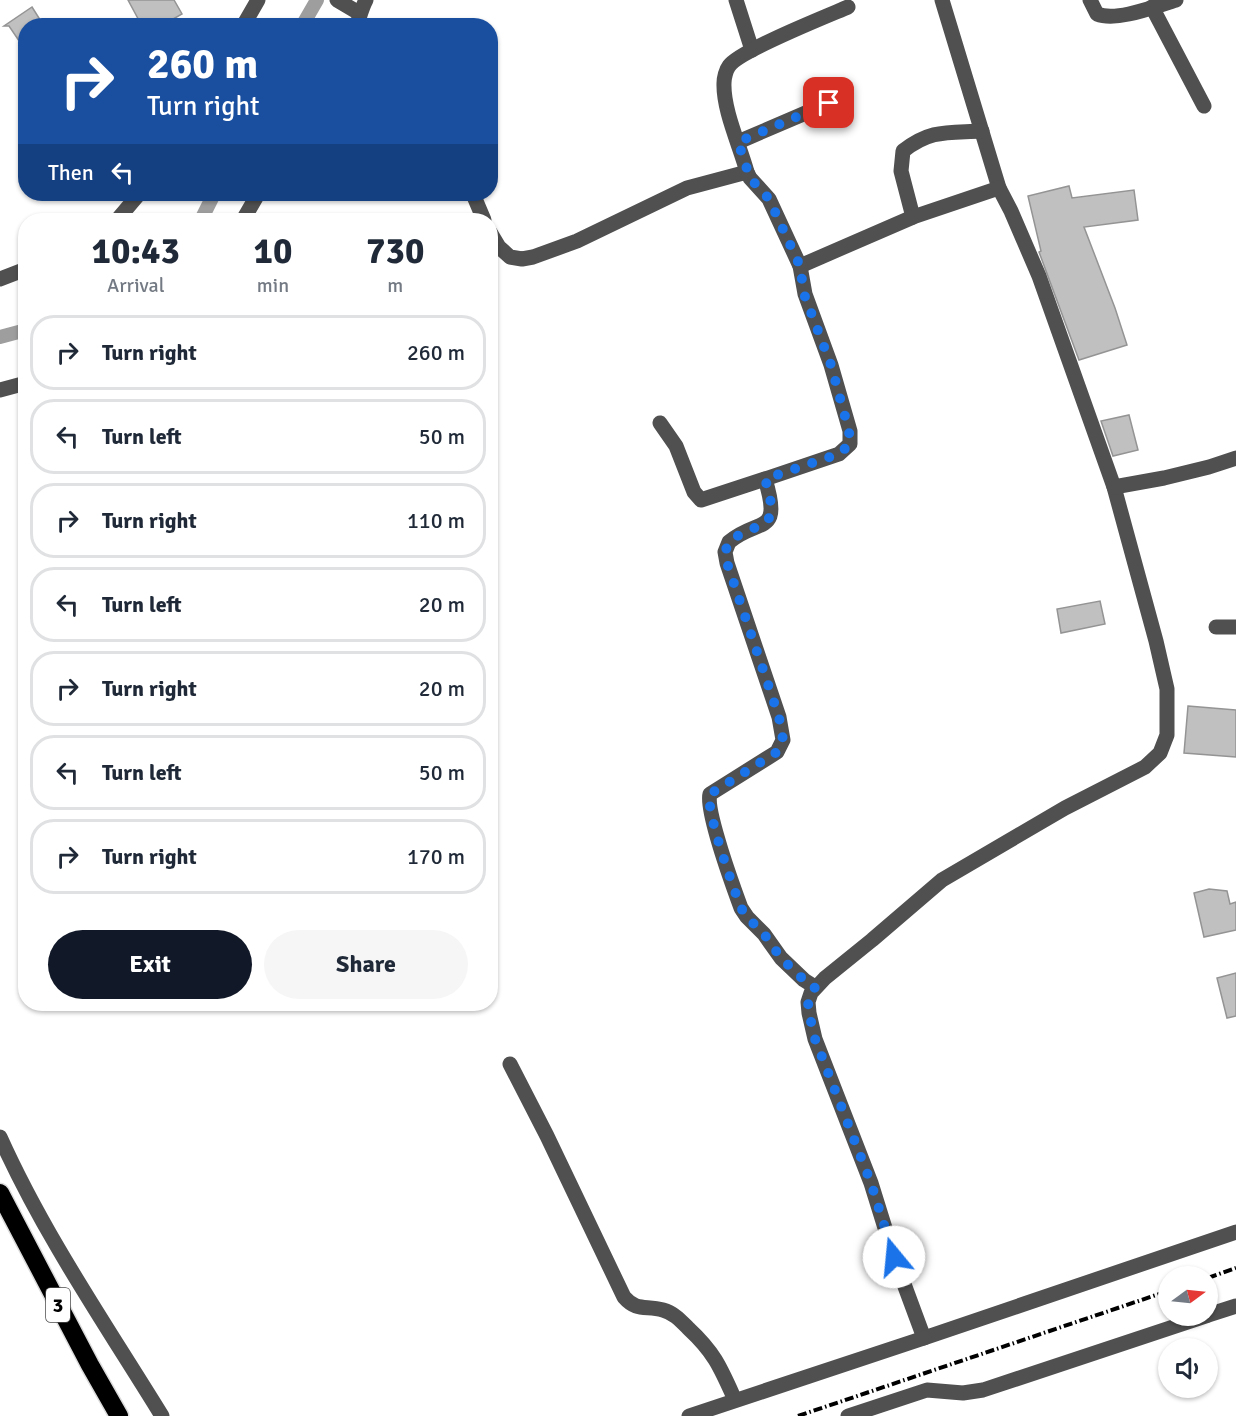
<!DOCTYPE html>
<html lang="en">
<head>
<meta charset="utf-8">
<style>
  body { margin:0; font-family:Signika,sans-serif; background:#f6f6f7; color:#1f2937; height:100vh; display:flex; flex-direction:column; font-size:22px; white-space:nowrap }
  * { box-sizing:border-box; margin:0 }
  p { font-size:20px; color:#747a83 }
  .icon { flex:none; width:33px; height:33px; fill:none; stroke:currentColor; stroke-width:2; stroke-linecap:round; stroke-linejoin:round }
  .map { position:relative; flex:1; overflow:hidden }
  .drawer { position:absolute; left:18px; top:213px; width:480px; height:798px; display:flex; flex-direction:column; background:#fff; border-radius:24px; box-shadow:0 2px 4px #0004 }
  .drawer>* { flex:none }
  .hud { position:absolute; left:18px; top:18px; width:480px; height:183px; border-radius:24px; box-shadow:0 2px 4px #0004; background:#1a4fa0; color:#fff; overflow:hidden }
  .needle { width:39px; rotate:75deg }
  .controls { position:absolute; left:1158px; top:1266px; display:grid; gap:12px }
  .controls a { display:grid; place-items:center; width:60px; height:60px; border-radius:50%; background:#fff; box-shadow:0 2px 4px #0004; font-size:30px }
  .pin { position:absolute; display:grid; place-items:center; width:51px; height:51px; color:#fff; margin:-26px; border-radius:12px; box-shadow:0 3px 9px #0006 }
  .me { position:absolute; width:66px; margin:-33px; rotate:343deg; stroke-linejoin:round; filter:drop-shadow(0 0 4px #0008) }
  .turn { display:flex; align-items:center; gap:21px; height:126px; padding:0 30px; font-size:27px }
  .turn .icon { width:78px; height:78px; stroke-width:2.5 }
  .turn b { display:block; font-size:42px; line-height:51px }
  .then { display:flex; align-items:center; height:57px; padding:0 30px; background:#0003; gap:12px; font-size:22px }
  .eta { display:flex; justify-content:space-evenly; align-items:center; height:102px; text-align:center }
  .eta b { font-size:36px; font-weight:800; line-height:42px }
  .action { display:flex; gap:12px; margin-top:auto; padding:12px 30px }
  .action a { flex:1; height:69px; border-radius:36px; background:#111827; color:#fff; font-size:24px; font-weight:800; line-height:69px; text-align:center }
  .action a+a { background:#f6f6f7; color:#1f2937 }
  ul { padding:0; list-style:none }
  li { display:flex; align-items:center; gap:18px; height:75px; margin:0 12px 9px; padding:0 18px; border:3px solid #e0e1e3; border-radius:24px }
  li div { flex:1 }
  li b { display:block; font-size:22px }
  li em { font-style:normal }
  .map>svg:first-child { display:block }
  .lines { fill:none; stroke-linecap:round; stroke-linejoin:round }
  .canal { stroke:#9e9e9e; stroke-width:14 }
  .building { fill:#c0c0c0; stroke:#949494; stroke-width:1.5 }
  .highway-casing { stroke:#dbdbdb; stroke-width:21 }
  .minor { stroke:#505050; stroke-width:15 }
  .highway { stroke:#000; stroke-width:18 }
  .rail { stroke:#000; stroke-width:4; stroke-dasharray:9 3 1.5 3; stroke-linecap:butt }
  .route { stroke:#1a73e8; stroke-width:10; stroke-dasharray:0 18 }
  .labels { text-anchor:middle; stroke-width:4.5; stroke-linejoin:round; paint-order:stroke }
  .shield { fill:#fff; stroke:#4c4c4c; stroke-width:1.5 }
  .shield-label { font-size:20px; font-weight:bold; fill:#000 }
</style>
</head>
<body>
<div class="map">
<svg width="1236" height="1416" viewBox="0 0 1236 1416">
  <rect width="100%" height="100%" fill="#fff"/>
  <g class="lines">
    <!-- canal -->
    <g class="canal">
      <path d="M302,26L317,0"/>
      <path d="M201,220L214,194"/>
      <path d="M0,337L26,330"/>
    </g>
  </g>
  <!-- building -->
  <g class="building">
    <path d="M128,0H174L182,14L161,26H142Z"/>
    <path d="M32,7L44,26H26V51L9,26H4Z"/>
    <path d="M1069,186L1072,198L1134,190L1138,220L1084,227L1115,308L1127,345L1079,360L1039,252L1041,251L1028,196Z"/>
    <path d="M1129,415L1138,450L1113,456L1101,421Z"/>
    <path d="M1100,601L1105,624L1061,633L1057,609Z"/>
    <path d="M1188,706L1236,710V757L1184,753Z"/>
    <path d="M1209,889L1227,891L1230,904L1236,902V930L1204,937L1194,893Z"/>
    <path d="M1236,973V1016L1227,1018L1217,978Z"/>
  </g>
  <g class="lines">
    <defs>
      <path id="highway" d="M0,1193L90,1365L119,1416"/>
    </defs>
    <!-- highway casing -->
    <use href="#highway" class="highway-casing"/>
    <!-- minor -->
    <g class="minor">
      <path d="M337,0L359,13"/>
      <path d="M736,0L752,50"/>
      <path d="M942,0L999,188L1011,211L1039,276L1114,487L1156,641L1167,689V735L1160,753L1145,767L1065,808L942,880L872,940L825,978L811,993L808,1002L809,1013L815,1039L871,1183L894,1257L924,1338L1236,1232"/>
      <path d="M1090,0L1097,14C1117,22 1156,6 1176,0"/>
      <path d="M1152,7L1204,106"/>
      <path d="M243,26L258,0"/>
      <path d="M356,26C360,18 361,9 366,0"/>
      <path d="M738,142L829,103"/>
      <path d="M473,194L484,220"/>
      <path d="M913,217L901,171L903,151C931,129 948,133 982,131"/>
      <path d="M117,220L139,194"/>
      <path d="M243,220L258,194"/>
      <path d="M490,232L499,247L510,257L522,259L533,257L577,241L687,188L747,172"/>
      <path d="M800,266L913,217L999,188"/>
      <path d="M0,279L26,269"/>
      <path d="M0,390L26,383"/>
      <path d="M660,423L676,446L694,492L701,500L765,479"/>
      <path d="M1114,487L1164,478L1209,467L1236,458"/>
      <path d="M1216,627H1236"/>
      <path d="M815,987L804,980L781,958L764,934L747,917L741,908C734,889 705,810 710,794L777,752L783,740L779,717L727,563L725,552L729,542C758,517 783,537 765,479L839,454L850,444V431L831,365L805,294L800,266L769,199L750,178L747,172C740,146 723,110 724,83C724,78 726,70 729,66C739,51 827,16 848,7"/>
      <path d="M510,1064L547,1136L624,1297C637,1312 646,1305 663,1310C674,1313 681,1321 689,1329C715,1353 721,1369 735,1400"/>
      <path d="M0,1137C44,1235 106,1325 162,1416"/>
      <path d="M1208,1315L1236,1306"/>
      <path d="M689,1416L924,1338"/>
      <path d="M848,1416L927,1390L963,1393L983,1390L1206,1316"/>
    </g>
    <!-- highway -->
    <use href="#highway" class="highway"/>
    <!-- rail -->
    <g class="rail">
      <path d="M1208,1278L1236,1268"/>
      <path d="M798,1416L1168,1291"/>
    </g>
  </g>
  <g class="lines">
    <!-- route -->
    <path class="route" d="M829,103L738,142L750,178L769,199L800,266L804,294L831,365L849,431L850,444L839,454L765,479C783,536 758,518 729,542L725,552L727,563L779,717L783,740L777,752L710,794C705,810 734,889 741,908L747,917L764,934L781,958L804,980L815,987L808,1002L809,1013L815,1039L871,1183L894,1257"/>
  </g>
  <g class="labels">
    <!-- shield labels -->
    <rect class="shield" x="46" y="1288" width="24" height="34" rx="4.5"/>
    <g class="shield-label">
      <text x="58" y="1312">3</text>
    </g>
  </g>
</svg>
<div class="controls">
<a><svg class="needle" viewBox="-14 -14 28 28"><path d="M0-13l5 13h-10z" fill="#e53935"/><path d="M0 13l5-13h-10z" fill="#747a83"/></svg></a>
<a><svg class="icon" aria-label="sound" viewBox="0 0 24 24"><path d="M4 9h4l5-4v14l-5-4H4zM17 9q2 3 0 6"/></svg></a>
</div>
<div class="pin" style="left:829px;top:103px;background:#d93025"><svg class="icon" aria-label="arrive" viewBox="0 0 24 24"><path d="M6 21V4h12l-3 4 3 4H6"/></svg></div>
<svg class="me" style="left:894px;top:1257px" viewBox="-20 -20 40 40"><circle r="19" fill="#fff"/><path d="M0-13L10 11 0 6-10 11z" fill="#1a73e8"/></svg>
<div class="hud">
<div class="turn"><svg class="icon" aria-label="right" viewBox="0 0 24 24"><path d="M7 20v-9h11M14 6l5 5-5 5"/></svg><div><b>260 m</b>Turn right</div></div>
<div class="then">Then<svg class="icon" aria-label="left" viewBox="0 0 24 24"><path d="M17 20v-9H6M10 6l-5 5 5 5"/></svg></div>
</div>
<section class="drawer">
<div class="eta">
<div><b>10:43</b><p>Arrival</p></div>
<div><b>10</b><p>min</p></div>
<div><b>730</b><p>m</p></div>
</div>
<ul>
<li><svg class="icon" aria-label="right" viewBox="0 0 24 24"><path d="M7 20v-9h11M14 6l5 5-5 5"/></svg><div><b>Turn right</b></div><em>260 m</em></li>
<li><svg class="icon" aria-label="left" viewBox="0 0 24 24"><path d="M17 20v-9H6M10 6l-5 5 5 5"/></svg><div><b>Turn left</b></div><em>50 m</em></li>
<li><svg class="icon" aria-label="right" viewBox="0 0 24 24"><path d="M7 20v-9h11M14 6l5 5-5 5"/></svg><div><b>Turn right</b></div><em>110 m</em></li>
<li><svg class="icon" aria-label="left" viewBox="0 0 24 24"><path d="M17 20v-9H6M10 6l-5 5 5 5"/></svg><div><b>Turn left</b></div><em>20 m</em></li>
<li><svg class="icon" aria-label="right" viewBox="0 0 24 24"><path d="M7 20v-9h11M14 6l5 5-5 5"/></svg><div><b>Turn right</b></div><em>20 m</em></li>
<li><svg class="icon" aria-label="left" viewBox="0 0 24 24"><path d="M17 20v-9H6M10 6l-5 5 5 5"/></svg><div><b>Turn left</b></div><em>50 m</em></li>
<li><svg class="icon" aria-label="right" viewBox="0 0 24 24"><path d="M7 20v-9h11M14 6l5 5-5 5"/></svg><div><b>Turn right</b></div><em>170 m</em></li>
</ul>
<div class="action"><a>Exit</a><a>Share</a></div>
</section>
</div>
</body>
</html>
